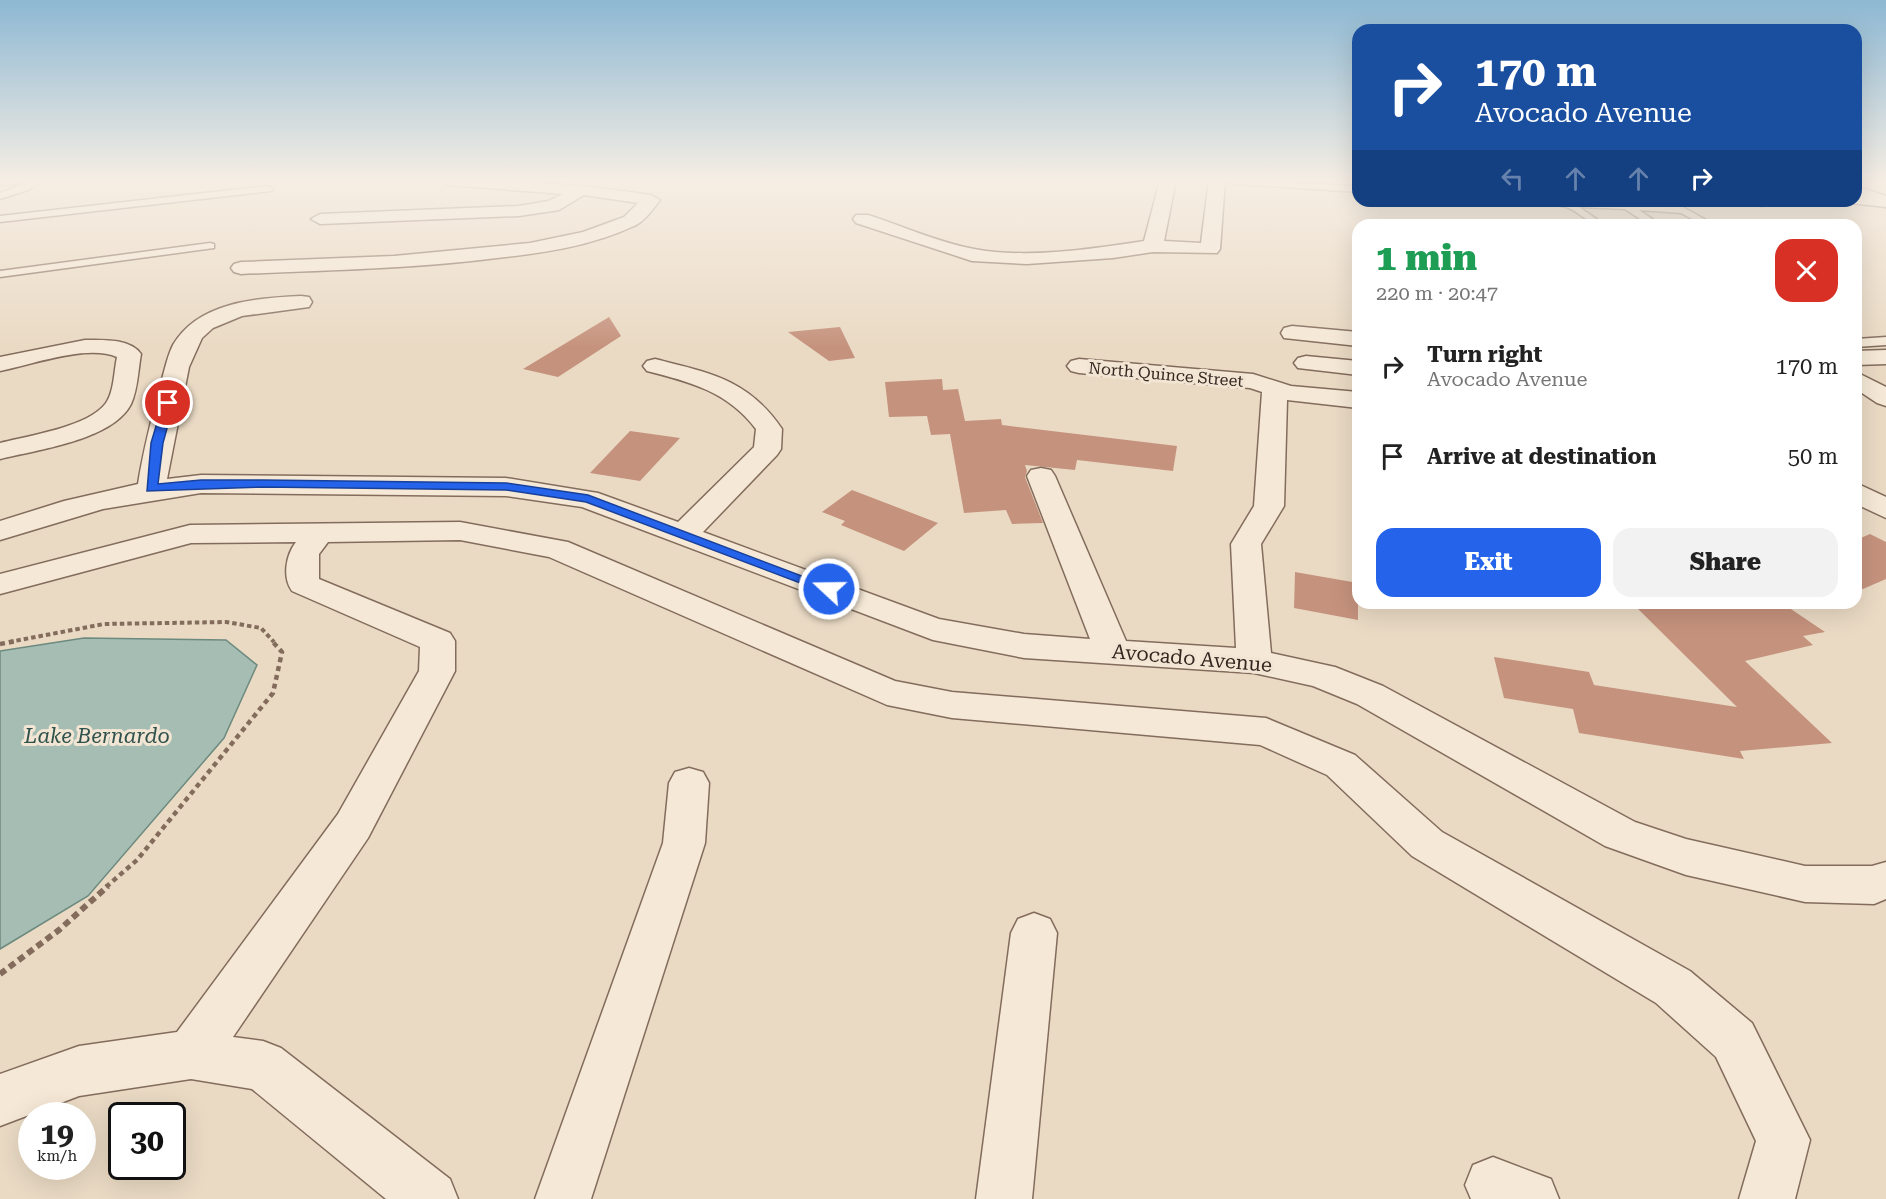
<!DOCTYPE html>
<html lang="en">
<head>
<meta charset="utf-8">
<style>
  body { margin:0; font-family:"Roboto Serif",serif; background:#f2f2f2; color:#222; height:100vh; display:flex; flex-direction:column; font-size:22px; white-space:nowrap }
  * { box-sizing:border-box; margin:0 }
  p { font-size:20px; color:#767676 }
  .icon { flex:none; width:33px; height:33px; fill:none; stroke:currentColor; stroke-width:2; stroke-linecap:round; stroke-linejoin:round }
  .map { position:relative; flex:1; overflow:hidden }
  .side { position:absolute; left:1352px; top:219px; width:510px; height:390px; display:flex; flex-direction:column; background:#fff; border-radius:18px; box-shadow:0 6px 24px #0002 }
  .side>* { flex:none }
  .top-card { position:absolute; left:1352px; top:24px; width:510px; height:183px; border-radius:18px; box-shadow:0 6px 24px #0002; background:#1a4fa0; color:#fff; overflow:hidden }
  .speed { position:absolute; left:18px; top:1102px; display:flex; gap:12px; font-size:30px; font-weight:700; text-align:center }
  .speed>* { display:grid; place-content:center; width:78px; height:78px; border-radius:50%; background:#fff; box-shadow:0 6px 24px #0002; line-height:1 }
  .speed small { font-size:15px; font-weight:400 }
  .speed .limit { border:3px solid #111; border-radius:9px; background:#fff; color:#111 }
  .pin { position:absolute; display:grid; place-items:center; width:51px; height:51px; color:#fff; margin:-26px; border:3px solid #fff; border-radius:50%; box-shadow:0 2px 6px #0007 }
  .me { position:absolute; width:66px; margin:-33px; rotate:291deg; stroke-linejoin:round; filter:drop-shadow(0 0 4px #0008) }
  .turn { display:flex; align-items:center; gap:21px; height:126px; padding:0 24px; font-size:27px }
  .turn .icon { width:78px; height:78px; stroke-width:2.5 }
  .turn b { display:block; font-size:42px; line-height:51px }
  .lanes { display:flex; align-items:center; height:57px; padding:0 24px; background:#0003; justify-content:center; gap:30px; direction:ltr }
  .lanes .off { opacity:.35 }
  .round { display:grid; place-items:center; flex:none; width:63px; height:63px; border-radius:18px; background:#f2f2f2 }
  .summary { display:flex; align-items:center; justify-content:space-between; height:102px; padding:0 24px }
  h1 { font-size:36px; font-weight:800; line-height:45px; color:#1e9e55 }
  .cta { display:flex; gap:12px; margin-top:auto; padding:12px 24px }
  .cta a { flex:1; height:69px; border-radius:18px; background:#2563eb; color:#fff; font-size:24px; font-weight:800; line-height:69px; text-align:center }
  .cta a+a { background:#f2f2f2; color:#222 }
  ul { padding:0; list-style:none }
  li { display:flex; align-items:center; gap:18px; height:90px; padding:0 24px }
  li div { flex:1 }
  li b { display:block; font-size:22px }
  li em { font-style:normal }
  .map>svg:first-child { display:block }
  .water { fill:#a5bdb3; stroke:#6d8a7f; stroke-width:1.5 }
  .building { fill:#c5927d }
  .lines { fill:none; stroke-linecap:round; stroke-linejoin:round }
  .service-casing { stroke:#836c5c; stroke-width:3 }
  .minor-casing { stroke:#836c5c; stroke-width:3 }
  .tertiary-casing { stroke:#836c5c; stroke-width:3 }
  .path-far2 { stroke:#836c5c; stroke-width:4; stroke-dasharray:4.5 3; stroke-linecap:butt }
  .path-far1 { stroke:#836c5c; stroke-width:4.5; stroke-dasharray:5 4; stroke-linecap:butt }
  .path { stroke:#836c5c; stroke-width:6; stroke-dasharray:7 4.5; stroke-linecap:butt }
  .service { fill:#f5e8d6; fill-rule:evenodd }
  .minor { fill:#f5e8d6; fill-rule:evenodd }
  .tertiary { fill:#f5e8d6; fill-rule:evenodd }
  .route { fill:#2563eb; stroke:#184099; stroke-width:1.5 }
  .labels { text-anchor:middle; stroke-width:6; stroke-linejoin:round; paint-order:stroke }
  .far-street-label { font-size:16px; fill:#34261f; stroke:#f2e5d3 }
  .street-label { font-size:20px; fill:#34261f; stroke:#f2e5d3 }
  .water-label { font-size:21px; font-style:italic; fill:#2f524c; stroke:#f2e5d3 }
</style>
</head>
<body>
<div class="map">
<svg width="1886" height="1199" viewBox="0 0 1886 1199">
  <rect width="100%" height="100%" fill="#eadac4"/>
  <!-- water -->
  <path class="water" d="M84,638L226,640L257,665L224,738L88,896L0,949V651Z"/>
  <!-- building -->
  <g class="building">
    <path d="M609,317L621,336L558,377L523,369Z"/>
    <path d="M840,327L855,358L829,361L788,332Z"/>
    <path d="M942,379L943,390L958,389L965,421L1001,419L1002,425L1177,446L1173,471L1077,460L1075,470L1025,465L1027,471L1025,477L1043,523L1012,524L1006,510L964,513L950,434L931,435L927,416L889,417L885,382Z"/>
    <path d="M630,431L680,438L640,481L590,473Z"/>
    <path d="M852,490L938,523L904,551L841,525L845,521L822,512Z"/>
    <path d="M1870,534L1886,542V579L1856,592V540Z"/>
    <path d="M1295,572L1358,583V620L1294,608Z"/>
    <path d="M1632,603H1782L1825,632L1803,636L1813,645L1745,661L1832,743L1740,751L1744,759L1579,733L1573,709L1504,698L1494,657L1589,672L1594,685L1737,707Z"/>
  </g>
  <g class="lines">
    <defs>
      <g id="service">
        <path d="M33,180H45L28,190L0,199V193Z"/>
        <path d="M1221,180L1358,186V192L1226,183Z"/>
        <path d="M268,186L273,189L271,191L0,222V216Z"/>
        <path d="M1529,201L1669,206L1667,204L1672,201L1715,225H1703L1681,213L1639,210L1661,225H1649L1625,209L1579,207L1605,225C1586,225 1579,209 1562,206C1551,203 1538,207 1529,201Z"/>
        <path d="M210,243L214,244V248L0,277V271Z"/>
        <path d="M1886,337V345L1856,347V339Z"/>
      </g>
      <g id="minor">
        <path d="M440,180C511,180 580,184 651,195L660,200C654,208 644,222 634,226C592,246 543,253 497,258C412,269 326,270 241,274L234,272L231,268L234,264L241,262L394,256L530,243L583,232L624,217L638,203L584,195L559,210L519,216L320,224L311,219L320,214L519,206L548,201L563,194L448,185Z"/>
        <path d="M1160,180H1176L1164,241L1201,243L1209,180H1225L1220,249L1217,253L1153,252L1113,258L1027,264L972,261L856,223L853,219L856,215H868C902,226 940,243 974,249C1026,259 1093,249 1144,241Z"/>
        <path d="M1856,186L1886,196V207L1856,197Z"/>
        <path d="M301,296L309,297L312,302L309,307L242,316L213,328L202,338L189,367L167,479L201,475L506,478L598,493L678,522L754,447L756,429C727,391 690,382 647,371L643,366L647,361L655,359C710,373 748,379 782,429L781,449L777,455L703,532L939,619L1024,634L1090,639L1027,476L1031,470L1041,468L1051,470L1055,476L1126,641L1236,648L1231,544L1254,506L1262,392L1250,388L1079,373L1071,371L1067,366L1071,361L1079,359L1253,374L1291,386L1358,392V408L1287,400L1284,506L1261,544L1271,653L1335,667L1383,686L1635,822L1686,839L1805,866H1872L1886,862V899L1874,904L1805,902L1686,875L1605,846L1357,704L1313,686L1254,673L1024,658L933,640L582,507L506,496L201,493L103,509L0,540V521L64,501L138,484C143,452 151,421 159,389C164,375 166,359 173,345C198,302 256,298 301,296Z"/>
        <path d="M1292,326L1358,332V346L1284,338L1281,333L1284,328Z"/>
        <path d="M85,340C102,340 130,338 141,354C138,370 138,389 131,404C113,440 36,450 0,459V443C27,436 89,427 106,403C114,392 114,371 117,357C87,344 31,365 0,371V357Z"/>
        <path d="M1886,350V364L1856,365V351Z"/>
        <path d="M1306,356L1358,361V375L1298,368L1294,363L1298,358Z"/>
        <path d="M1856,372L1886,387V406L1877,403L1856,389Z"/>
        <path d="M1856,483L1886,497V518L1856,504Z"/>
        <path d="M460,522L568,542L895,681L952,692L1266,718L1355,755L1442,832L1690,971L1752,1023L1810,1140L1795,1199H1739L1756,1141L1716,1057L1656,1003L1412,856L1327,775L1260,745L952,718L887,705L549,557L460,540L328,542L319,554V579L450,633L455,641V671L368,838L233,1037L263,1041L281,1048L450,1179L458,1199H386L252,1089L191,1079L79,1096L0,1126V1074L79,1046L177,1032L338,814L419,671L420,647L292,591C282,577 286,555 296,542L191,543L0,594V574L190,525Z"/>
        <path d="M689,768L703,772L709,783L705,843L591,1199H535L663,843L669,783L675,772Z"/>
        <path d="M1034,913L1050,919L1057,933L1032,1199H976L1011,933L1018,919Z"/>
        <path d="M1493,1157L1551,1179L1559,1199H1471L1465,1185L1473,1165Z"/>
      </g>
      <g id="tertiary">
        <path d="M0,180H17L15,184L0,185Z"/>
        <path d="M1856,194L1886,197V207L1850,203L1856,201Z"/>
        <path d="M1747,201H1771L1762,206L1750,205Z"/>
      </g>
    </defs>
    <!-- service casing -->
    <use href="#service" class="service-casing"/>
    <!-- minor casing -->
    <use href="#minor" class="minor-casing"/>
    <!-- tertiary casing -->
    <use href="#tertiary" class="tertiary-casing"/>
    <!-- path-far2 -->
    <path class="path-far2" d="M9,642L104,624L226,622L261,628L274,642"/>
    <!-- path-far1 -->
    <g class="path-far1">
      <path d="M0,644L17,641"/>
      <path d="M106,887L137,860L273,693L282,652L272,641"/>
    </g>
    <!-- path -->
    <path class="path" d="M0,974L59,930L108,886"/>
    <!-- service -->
    <use href="#service" class="service"/>
    <!-- minor -->
    <use href="#minor" class="minor"/>
    <!-- tertiary -->
    <use href="#tertiary" class="tertiary"/>
  </g>
  <!-- sky -->
  <linearGradient id="sky" x2="0" y2="1"><stop stop-color="#8db8d3"/><stop offset="0.52" stop-color="#f6eee4"/><stop offset="1" stop-color="#f6eee4" stop-opacity="0"/></linearGradient>
  <rect width="1886" height="348" fill="url(#sky)"/>
  <!-- route -->
  <path class="route" d="M168,400L174,403L163,443L158,484L201,480H263L506,483L588,495L836,589L829,593L824,592L586,502L506,490L263,487L147,491L151,443L163,403Z"/>
  <g class="labels">
    <!-- far-street labels -->
    <g class="far-street-label">
      <text transform="translate(1166 374) rotate(5)" y="6">North Quince Street</text>
    </g>
    <!-- street labels -->
    <g class="street-label">
      <text transform="translate(1192 658) rotate(5)" y="7">Avocado Avenue</text>
    </g>
    <!-- water labels -->
    <g class="water-label">
      <text x="97" y="743">Lake Bernardo</text>
    </g>
  </g>
</svg>
<div class="speed"><div>19<small>km/h</small></div><div class="limit">30</div></div>
<div class="pin" style="left:168px;top:403px;background:#d93025"><svg class="icon" aria-label="arrive" viewBox="0 0 24 24"><path d="M6 21V4h12l-3 4 3 4H6"/></svg></div>
<svg class="me" style="left:829px;top:589px" viewBox="-20 -20 40 40"><circle r="17" fill="#2563eb" stroke="#fff" stroke-width="3"/><path d="M0-11L8 9 0 5-8 9z" fill="#fff"/></svg>
<div class="top-card">
<div class="turn"><svg class="icon" aria-label="right" viewBox="0 0 24 24"><path d="M7 20v-9h11M14 6l5 5-5 5"/></svg><div><b>170 m</b>Avocado Avenue</div></div>
<div class="lanes"><svg class="icon off" aria-label="left" viewBox="0 0 24 24"><path d="M17 20v-9H6M10 6l-5 5 5 5"/></svg><svg class="icon off" aria-label="ahead" viewBox="0 0 24 24"><path d="M12 20V5M6 11l6-6 6 6"/></svg><svg class="icon off" aria-label="ahead" viewBox="0 0 24 24"><path d="M12 20V5M6 11l6-6 6 6"/></svg><svg class="icon" aria-label="right" viewBox="0 0 24 24"><path d="M7 20v-9h11M14 6l5 5-5 5"/></svg></div>
</div>
<section class="side">
<div class="summary"><div><h1>1 min</h1><p>220 m · 20:47</p></div><a class="round" style="background:#d93025;color:#fff"><svg class="icon" aria-label="close" viewBox="0 0 24 24"><path d="M6 6l12 12M18 6L6 18"/></svg></a></div>
<ul>
<li><svg class="icon" aria-label="right" viewBox="0 0 24 24"><path d="M7 20v-9h11M14 6l5 5-5 5"/></svg><div><b>Turn right</b><p>Avocado Avenue</p></div><em>170 m</em></li>
<li><svg class="icon" aria-label="arrive" viewBox="0 0 24 24"><path d="M6 21V4h12l-3 4 3 4H6"/></svg><div><b>Arrive at destination</b></div><em>50 m</em></li>
</ul>
<div class="cta"><a>Exit</a><a>Share</a></div>
</section>
</div>
</body>
</html>
